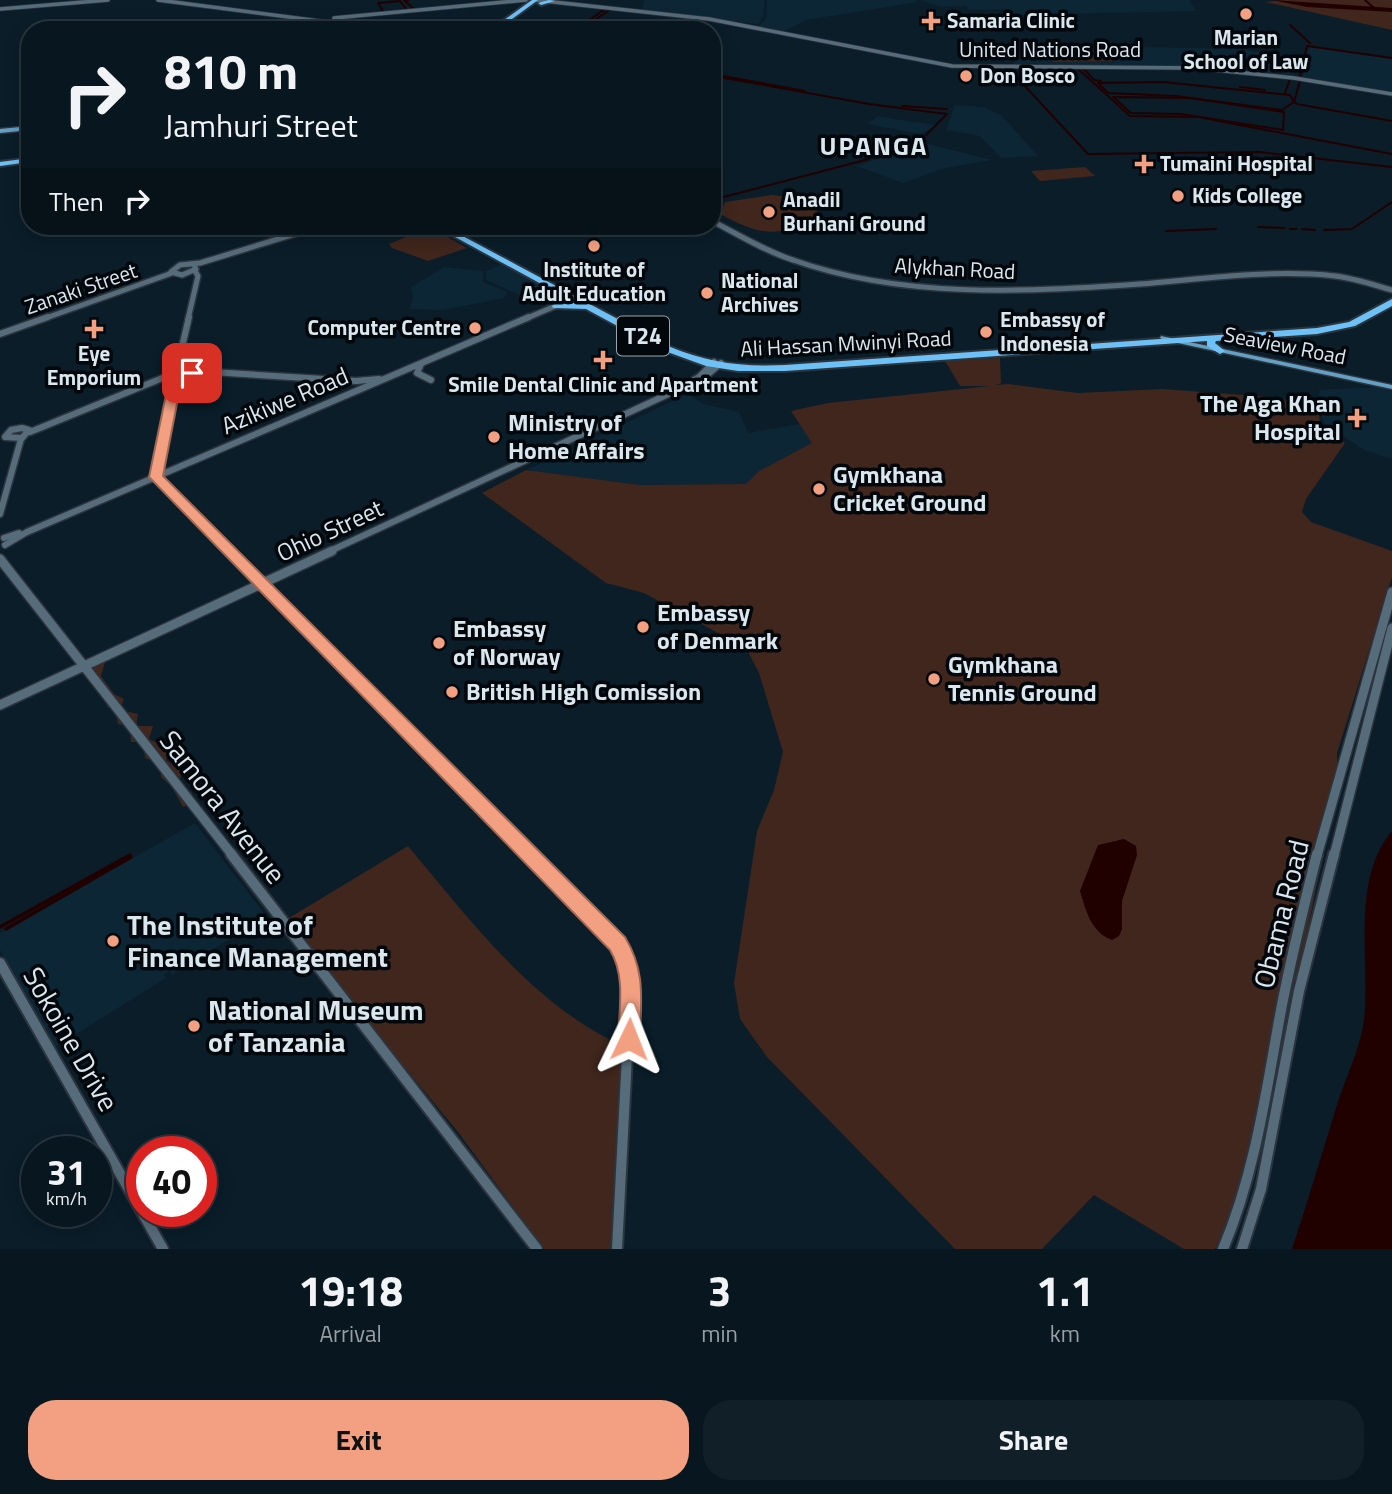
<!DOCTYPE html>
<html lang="en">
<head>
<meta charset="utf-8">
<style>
  body { margin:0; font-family:"Titillium Web",sans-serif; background:#111f28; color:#f1f3f6; height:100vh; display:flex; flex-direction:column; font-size:26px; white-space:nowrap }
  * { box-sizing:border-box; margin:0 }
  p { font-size:23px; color:#989fa4 }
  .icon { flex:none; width:38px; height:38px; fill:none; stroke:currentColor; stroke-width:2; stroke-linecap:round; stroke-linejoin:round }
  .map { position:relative; height:1249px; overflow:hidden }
  .panel { display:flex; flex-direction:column; background:#08161f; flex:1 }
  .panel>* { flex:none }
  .banner { position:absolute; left:21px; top:21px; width:700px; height:214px; border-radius:28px; box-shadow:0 4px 18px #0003,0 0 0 2px #29353d; background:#08161f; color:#f1f3f6; overflow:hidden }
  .speed { position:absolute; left:21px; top:1136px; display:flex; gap:14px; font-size:35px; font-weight:700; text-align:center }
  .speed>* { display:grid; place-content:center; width:91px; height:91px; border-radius:50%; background:#08161f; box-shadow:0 4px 18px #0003,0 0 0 2px #29353d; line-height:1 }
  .speed small { font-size:18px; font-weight:400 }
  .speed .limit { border:10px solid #d22; background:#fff; color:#111 }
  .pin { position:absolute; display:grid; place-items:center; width:60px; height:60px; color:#fff; margin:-30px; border-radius:14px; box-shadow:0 4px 10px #0006 }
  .me { position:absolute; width:77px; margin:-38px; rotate:2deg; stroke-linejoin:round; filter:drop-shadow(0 0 5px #0008) }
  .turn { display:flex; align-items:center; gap:24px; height:147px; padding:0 28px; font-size:32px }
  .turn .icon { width:91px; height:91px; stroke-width:2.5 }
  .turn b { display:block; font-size:49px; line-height:60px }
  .then { display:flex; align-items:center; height:66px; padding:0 28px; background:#0003; gap:14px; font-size:26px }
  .eta { display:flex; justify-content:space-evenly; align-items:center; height:119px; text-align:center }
  .eta b { font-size:42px; font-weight:700; line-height:49px }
  .button { display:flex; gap:14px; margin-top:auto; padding:14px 28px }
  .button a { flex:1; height:80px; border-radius:28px; background:#f3a082; color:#111; font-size:28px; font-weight:700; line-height:80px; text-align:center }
  .button a+a { background:#111f28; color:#f1f3f6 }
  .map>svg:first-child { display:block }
  .built { fill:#0c2636 }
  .green { fill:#40261d }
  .water { fill:#210000 }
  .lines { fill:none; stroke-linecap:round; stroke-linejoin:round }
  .stream-far1 { stroke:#210000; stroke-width:2 }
  .stream { stroke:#210000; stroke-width:3.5 }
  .river { fill:#210000; fill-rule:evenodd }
  .minor-far4-casing { stroke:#2c343d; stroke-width:5 }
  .minor-far3-casing { stroke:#2c343d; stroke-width:8 }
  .minor-far2-casing { stroke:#2c343d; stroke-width:9 }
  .minor-far1-casing { stroke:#2c343d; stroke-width:12 }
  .minor-casing { stroke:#2c343d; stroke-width:14 }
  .major-casing { stroke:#2c343d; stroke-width:3 }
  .highway-casing { stroke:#2c343d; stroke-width:4 }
  .minor-far4 { stroke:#576c7a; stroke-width:3.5 }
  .minor-far3 { stroke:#576c7a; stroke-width:5 }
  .minor-far2 { stroke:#576c7a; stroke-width:6 }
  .minor-far1 { stroke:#576c7a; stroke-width:9 }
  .minor { stroke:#576c7a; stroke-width:10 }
  .major { fill:#649fc4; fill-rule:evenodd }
  .highway { fill:#6dc1f6; fill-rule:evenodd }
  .route { fill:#f3a082; stroke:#9e6854; stroke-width:2 }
  .poi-dot { fill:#f3a082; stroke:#02070b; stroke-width:2.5 }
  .labels { text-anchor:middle; stroke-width:7; stroke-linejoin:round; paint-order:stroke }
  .far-poi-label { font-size:21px; font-weight:bold; fill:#dbe7ef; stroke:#02070b; text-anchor:start }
  .far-street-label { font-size:21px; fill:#dbe7ef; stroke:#02070b }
  .shield { fill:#02070b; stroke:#9aa4ab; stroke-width:2 }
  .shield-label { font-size:23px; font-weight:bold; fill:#dbe7ef }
  .street-label { font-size:24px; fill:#dbe7ef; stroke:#02070b }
  .poi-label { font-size:24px; font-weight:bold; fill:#dbe7ef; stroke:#02070b; text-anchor:start }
  .far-district-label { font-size:26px; font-weight:bold; letter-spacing:2px; fill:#dbe7ef; stroke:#02070b }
  .near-street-label { font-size:28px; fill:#dbe7ef; stroke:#02070b }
  .near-poi-label { font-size:28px; font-weight:bold; fill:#dbe7ef; stroke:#02070b; text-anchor:start }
</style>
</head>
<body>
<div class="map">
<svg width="1392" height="1249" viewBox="0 0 1392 1249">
  <rect width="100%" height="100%" fill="#0a1d29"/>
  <!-- built -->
  <g class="built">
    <path d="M645,0H765L763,17L758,24L641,10Z"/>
    <path d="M767,0H915L918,2L806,20L785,31L757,27L766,19Z"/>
    <path d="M921,0H1189L1196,11L1015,15L1009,9L969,10L966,6L941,7Z"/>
    <path d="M1309,46L1392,59V93L1303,77Z"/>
    <path d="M1148,47L1236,49L1299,57L1294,75L1162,65L1012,66L1020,49Z"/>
    <path d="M955,105L983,107L1001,115L1038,156L1001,158L980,136L946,130Z"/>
    <path d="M878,116L907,121L937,125L921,134L867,124Z"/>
    <path d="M924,143L992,160L945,168L903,183L857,166Z"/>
    <path d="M502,264L543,286L520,295L486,280V271Z"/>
    <path d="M444,267L484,271L483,282L507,292L504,298L443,310L409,309L413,298L411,287Z"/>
    <path d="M1377,387L1392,391V459L1364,450L1325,424L1320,412L1319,390Z"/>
    <path d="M687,394L704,404L739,412L748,433L800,424L813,443L759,471L746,484L640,485L526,470Z"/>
    <path d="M195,823L266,916L172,975L169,971L164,975L166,978L54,1048L0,950V933Z"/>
  </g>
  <!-- green -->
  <g class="green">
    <path d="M1282,0H1392V30L1265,2Z"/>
    <path d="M1104,50L1115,61L1053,62L1042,51Z"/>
    <path d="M1085,167L1095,176L1040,181L1031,171Z"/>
    <path d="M772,195L806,199L817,210V217C776,239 759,235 720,214L725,202Z"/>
    <path d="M430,227L467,248L428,261L392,248L389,244Z"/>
    <path d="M1000,358L1001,383L996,385L1008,384L1078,393L1162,389L1273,397L1318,407L1320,423L1345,443L1306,499L1302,512L1311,522L1392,551V577L1337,753L1338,778L1267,1135L1215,1249H1184L1094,1195L1042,1249H955L767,1057L740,1019L734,983L757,831L774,790L783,752L759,673L746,648L644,593L606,583L482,493L526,470L640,485L746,484L759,471L812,443L791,411L828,403L990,386H960L945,361Z"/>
    <path d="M93,662H105L101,676L114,694L124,699L120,710L138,714L136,726H153L149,739L170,749L166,760L182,771L178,787L192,792L190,805L183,807L172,787L161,777L159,763L145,758L143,742H131L130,727L118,724L115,711L107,707L108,696L99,695L93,677L82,671Z"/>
    <path d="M408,846C472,922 532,1004 624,1047L613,1249H544L458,1132L284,921Z"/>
  </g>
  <!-- water -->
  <g class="water">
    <path d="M1392,831V1249H1292C1308,1201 1322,1153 1337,1105C1347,1073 1364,1042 1365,1008C1368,951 1353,877 1392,831Z"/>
    <path d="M1124,839L1136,846L1137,855L1122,901V929L1119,936L1112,940C1091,932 1086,911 1080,891L1098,845Z"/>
  </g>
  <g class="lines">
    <!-- stream-far1 -->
    <g class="stream-far1">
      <path d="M409,0H404L415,10"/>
      <path d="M1365,0L1374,8"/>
      <path d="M400,1L407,10L384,13L378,3Z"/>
      <path d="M588,21L591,23L612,8"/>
      <path d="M588,21L605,9"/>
      <path d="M1290,25L1310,43"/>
      <path d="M1076,67L1130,116L1197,117"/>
      <path d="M1082,67L1094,80L1101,81"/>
      <path d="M1010,70L1088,154L1259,152L1392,167"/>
      <path d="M712,74L805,91"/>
      <path d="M1300,77L1307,46L1392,58"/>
      <path d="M712,81L719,77L869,104L947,114L926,135"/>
      <path d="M1300,81L1294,102L1297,104L1392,121"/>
      <path d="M1163,82L1290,95L1294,102L1282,110L1176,96L1108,93L1098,83Z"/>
      <path d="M1240,87L1265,90"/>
      <path d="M1285,93L1290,79"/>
      <path d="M1113,97L1190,98L1284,112L1283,130L1181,114L1131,113Z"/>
      <path d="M902,106L947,109"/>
      <path d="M1203,118L1392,154"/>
      <path d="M914,143L921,139"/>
      <path d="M897,150L909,145"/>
      <path d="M877,156L893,151"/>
      <path d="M712,200L869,159"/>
      <path d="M1258,227L1284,228"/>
      <path d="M1290,229H1297"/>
      <path d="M1302,229L1315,230"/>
      <path d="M1324,230L1352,229L1392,202"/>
      <path d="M1166,231L1216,229"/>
    </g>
    <!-- stream -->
    <g class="stream">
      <path d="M0,927L130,855"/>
      <path d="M6,929L131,857"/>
    </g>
    <!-- river -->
    <path class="river" d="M1272,0L1392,8V12L1307,7Z"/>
    <defs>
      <g id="minor-far4">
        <path d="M158,0L389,30"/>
        <path d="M535,0L709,19L952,66L1195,68L1294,78L1392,94"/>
        <path d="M0,9L108,0"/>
        <path d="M334,18L526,0"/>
      </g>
      <g id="minor-far3">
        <path d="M712,221C739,235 765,251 793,260C903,299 1025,292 1140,284C1204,279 1271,269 1335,276C1354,278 1374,285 1392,290"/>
        <path d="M194,265L196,269L182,275L171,272L180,265L200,263L321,226"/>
        <path d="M43,319L172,273"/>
        <path d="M188,319L198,276L195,271"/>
        <path d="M525,319L581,295"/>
      </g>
      <g id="minor-far2">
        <path d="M0,334L48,317"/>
        <path d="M421,364L417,373L431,380"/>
        <path d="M181,370L178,364L189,317"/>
        <path d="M185,371L187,374L180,379L165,378L167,373L178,370L356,381L379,379"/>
        <path d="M175,380L156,477L231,552"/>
        <path d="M699,382L721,363"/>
        <path d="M22,428L29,430L22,438L5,437L11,430Z"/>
        <path d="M30,432L165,377"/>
        <path d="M0,514L21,439"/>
        <path d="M4,538L19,533"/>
        <path d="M5,545L27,532L529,317"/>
        <path d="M328,552L675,391L699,377L714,362"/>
      </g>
      <g id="minor-far1">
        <path d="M229,551L531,856"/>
        <path d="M0,559L233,856"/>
        <path d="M0,705L332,551"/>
        <path d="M1317,856L1392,592"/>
        <path d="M1334,856L1392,628"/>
      </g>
      <g id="minor">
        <path d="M231,854L537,1249"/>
        <path d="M529,854L617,943L627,960L631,978L617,1249"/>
        <path d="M0,963L163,1249"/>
        <path d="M1223,1249C1254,1175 1265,1099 1279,1021C1289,965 1303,909 1317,854"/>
        <path d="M1242,1249L1261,1189L1299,991L1334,854"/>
      </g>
      <g id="major">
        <path d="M30,126V130L0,133V129Z"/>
        <path d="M1161,336L1392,385V389L1164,340L1160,338Z"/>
      </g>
      <g id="highway">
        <path d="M532,0H538L497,30H490Z"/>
        <path d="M549,0L555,1L541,5L538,3Z"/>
        <path d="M30,158V162L0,166V162Z"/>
        <path d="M435,226H444L668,346C709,363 741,367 785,365L1317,328L1349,322L1392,299V306L1355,326L1317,334L1216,341L1215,343L1225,351L1220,354L1207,346V341L785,371H738L706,366L662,350L586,309L553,308L552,306L556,303H576Z"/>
      </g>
    </defs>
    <!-- minor-far4 casing -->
    <use href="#minor-far4" class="minor-far4-casing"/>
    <!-- minor-far3 casing -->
    <use href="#minor-far3" class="minor-far3-casing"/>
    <!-- minor-far2 casing -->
    <use href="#minor-far2" class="minor-far2-casing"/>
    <!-- minor-far1 casing -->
    <use href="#minor-far1" class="minor-far1-casing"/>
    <!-- minor casing -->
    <use href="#minor" class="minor-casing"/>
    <!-- major casing -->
    <use href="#major" class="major-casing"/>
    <!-- highway casing -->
    <use href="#highway" class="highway-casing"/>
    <!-- minor-far4 -->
    <use href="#minor-far4" class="minor-far4"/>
    <!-- minor-far3 -->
    <use href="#minor-far3" class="minor-far3"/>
    <!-- minor-far2 -->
    <use href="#minor-far2" class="minor-far2"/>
    <!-- minor-far1 -->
    <use href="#minor-far1" class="minor-far1"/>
    <!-- minor -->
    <use href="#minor" class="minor"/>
    <!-- major -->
    <use href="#major" class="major"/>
    <!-- highway -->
    <use href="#highway" class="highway"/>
  </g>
  <!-- route -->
  <path class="route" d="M185,367L206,371L181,383L163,476L625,937C646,972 641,999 640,1039L636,1046L629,1049L621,1046L618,1039C619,1009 626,977 610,950L149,477L169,380Z"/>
  <!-- markers -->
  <g class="poi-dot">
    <circle cx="1246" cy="14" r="7"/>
    <path d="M927.5 10.5h7v7h7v7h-7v7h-7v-7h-7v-7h7z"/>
    <circle cx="966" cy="76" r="7"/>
    <path d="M1140.5 153.5h7v7h7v7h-7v7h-7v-7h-7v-7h7z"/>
    <circle cx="1178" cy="196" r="7"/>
    <circle cx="769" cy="212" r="7"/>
    <circle cx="594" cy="246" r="7"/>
    <circle cx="707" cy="293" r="7"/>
    <circle cx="475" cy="328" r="7"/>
    <path d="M90.5 318.5h7v7h7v7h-7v7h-7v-7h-7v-7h7z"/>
    <circle cx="986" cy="332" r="7"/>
    <path d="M599.5 349.5h7v7h7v7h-7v7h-7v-7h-7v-7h7z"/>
    <path d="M1353.5 407.5h7v7h7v7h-7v7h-7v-7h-7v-7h7z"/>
    <circle cx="494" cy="437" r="7"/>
    <circle cx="819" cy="489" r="7"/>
    <circle cx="643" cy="627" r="7"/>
    <circle cx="439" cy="643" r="7"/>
    <circle cx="934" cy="679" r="7"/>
    <circle cx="452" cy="692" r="7"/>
    <circle cx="113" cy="941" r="7"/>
    <circle cx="194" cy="1026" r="7"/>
  </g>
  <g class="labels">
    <!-- far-poi labels -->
    <g class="far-poi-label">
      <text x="947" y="28">Samaria Clinic</text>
      <text x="1246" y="45" text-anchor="middle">Marian<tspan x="1246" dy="24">School of Law</tspan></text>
      <text x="980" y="83">Don Bosco</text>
      <text x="1160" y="171">Tumaini Hospital</text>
      <text x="1192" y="203">Kids College</text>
      <text x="783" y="207">Anadil<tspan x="783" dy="24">Burhani Ground</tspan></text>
      <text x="594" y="277" text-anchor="middle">Institute of<tspan x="594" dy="24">Adult Education</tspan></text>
      <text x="721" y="288">National<tspan x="721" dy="24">Archives</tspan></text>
      <text x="1000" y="327">Embassy of<tspan x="1000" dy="24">Indonesia</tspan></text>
      <text x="461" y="335" text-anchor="end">Computer Centre</text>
      <text x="94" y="361" text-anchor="middle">Eye<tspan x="94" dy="24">Emporium</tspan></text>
      <text x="603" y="392" text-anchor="middle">Smile Dental Clinic and Apartment</text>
    </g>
    <!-- far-street labels -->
    <g class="far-street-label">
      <text x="1050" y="57">United Nations Road</text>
      <text transform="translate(955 269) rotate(3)" y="7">Alykhan Road</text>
      <text transform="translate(81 289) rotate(-19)" y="7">Zanaki Street</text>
      <text transform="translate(846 344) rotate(-3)" y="7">Ali Hassan Mwinyi Road</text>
      <text transform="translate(1285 346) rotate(11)" y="7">Seaview Road</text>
    </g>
    <!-- shield labels -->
    <rect class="shield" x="617" y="316.5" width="52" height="39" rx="5"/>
    <g class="shield-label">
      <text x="643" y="344">T24</text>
    </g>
    <!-- street labels -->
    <g class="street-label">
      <text transform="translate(285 401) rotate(-23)" y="8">Azikiwe Road</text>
      <text transform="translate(330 531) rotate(-25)" y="8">Ohio Street</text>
    </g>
    <!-- poi labels -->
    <g class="poi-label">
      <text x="1341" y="412" text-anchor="end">The Aga Khan<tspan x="1341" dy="28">Hospital</tspan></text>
      <text x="508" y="431">Ministry of<tspan x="508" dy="28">Home Affairs</tspan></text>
      <text x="833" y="483">Gymkhana<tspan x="833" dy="28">Cricket Ground</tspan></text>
      <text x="657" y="621">Embassy<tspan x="657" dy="28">of Denmark</tspan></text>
      <text x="453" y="637">Embassy<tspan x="453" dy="28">of Norway</tspan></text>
      <text x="948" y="673">Gymkhana<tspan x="948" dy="28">Tennis Ground</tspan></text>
      <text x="466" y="700">British High Comission</text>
    </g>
    <!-- far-district labels -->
    <g class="far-district-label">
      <text x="874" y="155">UPANGA</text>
    </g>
    <!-- near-street labels -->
    <g class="near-street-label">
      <text transform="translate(223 807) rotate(52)" y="10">Samora Avenue</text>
      <text transform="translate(1281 914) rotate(-76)" y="10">Obama Road</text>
      <text transform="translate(71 1039) rotate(60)" y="10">Sokoine Drive</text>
    </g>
    <!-- near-poi labels -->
    <g class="near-poi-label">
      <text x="127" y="935">The Institute of<tspan x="127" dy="32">Finance Management</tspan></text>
      <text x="208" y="1020">National Museum<tspan x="208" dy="32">of Tanzania</tspan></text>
    </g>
  </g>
</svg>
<div class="speed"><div>31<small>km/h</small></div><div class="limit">40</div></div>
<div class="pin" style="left:192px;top:373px;background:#d93025"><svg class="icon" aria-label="arrive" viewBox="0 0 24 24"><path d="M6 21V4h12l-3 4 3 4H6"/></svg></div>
<svg class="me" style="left:629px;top:1039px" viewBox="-20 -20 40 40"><path d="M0-17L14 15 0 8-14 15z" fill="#f3a082" stroke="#fff" stroke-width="4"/></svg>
<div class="banner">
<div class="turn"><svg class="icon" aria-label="right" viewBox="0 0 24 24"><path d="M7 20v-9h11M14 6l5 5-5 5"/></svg><div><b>810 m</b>Jamhuri Street</div></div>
<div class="then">Then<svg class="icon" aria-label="right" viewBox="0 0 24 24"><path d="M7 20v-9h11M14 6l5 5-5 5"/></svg></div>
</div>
</div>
<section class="panel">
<div class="eta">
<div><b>19:18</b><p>Arrival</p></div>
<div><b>3</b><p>min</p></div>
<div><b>1.1</b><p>km</p></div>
</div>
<div class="button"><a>Exit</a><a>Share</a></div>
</section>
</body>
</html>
